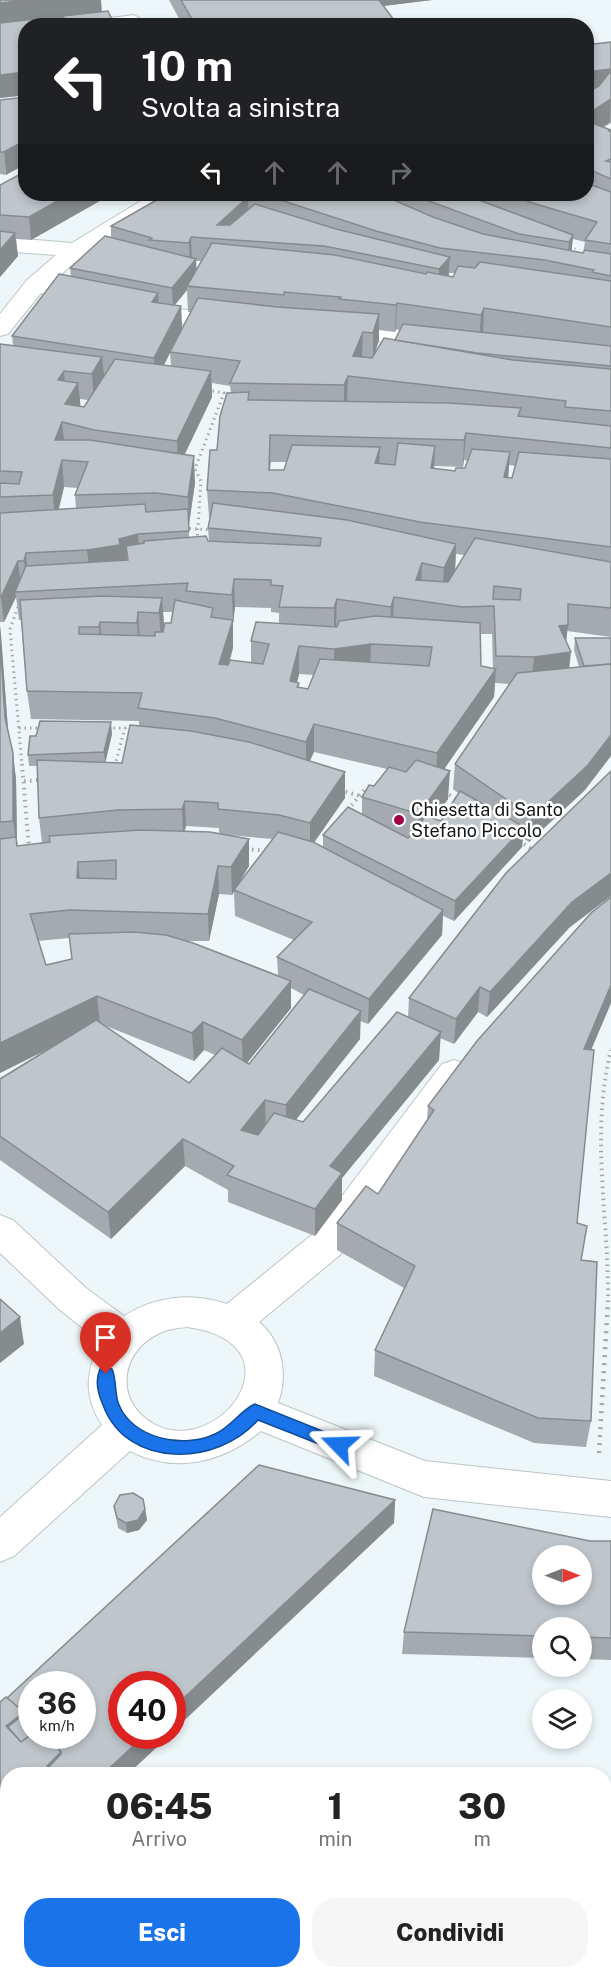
<!DOCTYPE html>
<html lang="it">
<head>
<meta charset="utf-8">
<style>
  body { margin:0; font-family:"Public Sans",sans-serif; background:#f6f6f6; color:#222; height:100vh; display:flex; flex-direction:column; font-size:22px; white-space:nowrap }
  * { box-sizing:border-box; margin:0 }
  p { font-size:20px; color:#767676 }
  .icon { flex:none; width:33px; height:33px; fill:none; stroke:currentColor; stroke-width:2; stroke-linecap:round; stroke-linejoin:round }
  .map { position:relative; flex:1; overflow:hidden }
  .details { position:absolute; left:0px; top:1767px; width:612px; height:212px; display:flex; flex-direction:column; background:#fff; border-radius:24px 24px 0 0; box-shadow:0 3px 9px #0003 }
  .details>* { flex:none }
  .top-card { position:absolute; left:18px; top:18px; width:576px; height:183px; border-radius:24px; box-shadow:0 3px 9px #0003; background:#202124; color:#fff; overflow:hidden }
  .needle { width:39px; rotate:90deg }
  .fabs { position:absolute; left:532px; top:1545px; display:grid; gap:12px }
  .fabs a { display:grid; place-items:center; width:60px; height:60px; border-radius:50%; background:#fff; box-shadow:0 3px 9px #0003; font-size:30px }
  .speed { position:absolute; left:18px; top:1671px; display:flex; gap:12px; font-size:30px; font-weight:700; text-align:center }
  .speed>* { display:grid; place-content:center; width:78px; height:78px; border-radius:50%; background:#fff; box-shadow:0 3px 9px #0003; line-height:1 }
  .speed small { font-size:15px; font-weight:400 }
  .speed .limit { border:9px solid #d22; background:#fff; color:#111 }
  .pin { position:absolute; display:grid; place-items:center; width:51px; height:51px; color:#fff; margin:-62px -26px; border-radius:50% 50% 50% 0; rotate:-45deg; box-shadow:0 0 6px #0007 }
  .pin .icon { rotate:45deg }
  .me { position:absolute; width:66px; margin:-33px; rotate:292deg; stroke-linejoin:round; filter:drop-shadow(0 0 4px #0008) }
  .turn { display:flex; align-items:center; gap:21px; height:126px; padding:0 24px; font-size:27px }
  .turn .icon { width:78px; height:78px; stroke-width:2.5 }
  .turn b { display:block; font-size:42px; line-height:51px }
  .lanes { display:flex; align-items:center; height:57px; padding:0 24px; background:#0003; justify-content:center; gap:30px; direction:ltr }
  .lanes .off { opacity:.35 }
  .eta { display:flex; justify-content:space-evenly; align-items:center; height:102px; text-align:center }
  .eta b { font-size:36px; font-weight:800; line-height:42px }
  .action { display:flex; gap:12px; margin-top:auto; padding:12px 24px }
  .action a { flex:1; height:69px; border-radius:24px; background:#1a73e8; color:#fff; font-size:24px; font-weight:800; line-height:69px; text-align:center }
  .action a+a { background:#f6f6f6; color:#222 }
  .map>svg:first-child { display:block }
  .lines { fill:none; stroke-linecap:round; stroke-linejoin:round }
  .minor-casing { stroke:#bbc5c7; stroke-width:2 }
  .path-far3 { stroke:#a0a8a9; stroke-width:2; stroke-dasharray:1 3; stroke-linecap:butt }
  .path-far2 { stroke:#a0a8a9; stroke-width:3; stroke-dasharray:1.5 4; stroke-linecap:butt }
  .path-far1 { stroke:#a0a8a9; stroke-width:4; stroke-dasharray:1.5 4.5; stroke-linecap:butt }
  .path { stroke:#a0a8a9; stroke-width:4.5; stroke-dasharray:2 6; stroke-linecap:butt }
  .minor { fill:#fff; fill-rule:evenodd }
  .wall { fill:#a4aaaf; fill-rule:evenodd }
  .shaded-wall { fill:#868b8e }
  .building { fill:#bfc6cb; stroke:#868b8e; stroke-width:1.5; fill-rule:evenodd }
  .route { fill:#1a73e8; stroke:#114b97; stroke-width:1.5 }
  .poi-dot { fill:#9f0144; stroke:#fff; stroke-width:2 }
  .labels { text-anchor:middle; stroke-width:5; stroke-linejoin:round; paint-order:stroke }
  .poi-label { font-size:18px; fill:#141718; stroke:#fff; text-anchor:start }
</style>
</head>
<body>
<div class="map">
<svg width="611" height="1978" viewBox="0 0 611 1978">
  <rect width="100%" height="100%" fill="#edf7f9"/>
  <g class="lines">
    <defs>
      <g id="minor">
        <path d="M134,15L144,21L141,25L86,26L95,20Z"/>
        <path d="M152,194H177L84,255L52,282L179,309L233,315L241,317L245,322L241,327L233,329L179,323L41,293L8,334L0,336V314L27,280L56,255L0,251V237L72,243Z"/>
        <path d="M335,324L442,334L450,336L454,341L450,346L442,348L327,336L323,331L327,326Z"/>
        <path d="M454,1060L466,1064L471,1073L466,1082L340,1255L259,1322C283,1342 288,1375 278,1403L425,1461L611,1481V1517L424,1497L261,1431C222,1463 176,1474 130,1451L14,1556L0,1562V1517L102,1425C83,1396 86,1372 100,1342L60,1310L0,1253V1215L13,1220L86,1288L124,1316C155,1296 192,1292 227,1304L314,1233L442,1064ZM187,1327C310,1344 211,1471 145,1418C114,1393 124,1349 160,1333C168,1329 178,1328 187,1327Z"/>
      </g>
    </defs>
    <!-- minor casing -->
    <use href="#minor" class="minor-casing"/>
    <!-- path-far3 -->
    <path class="path-far3" d="M567,246L576,249V256"/>
    <!-- path-far2 -->
    <g class="path-far2">
      <path d="M184,528L212,530"/>
      <path d="M197,541L201,481L195,469L224,393L207,390"/>
      <path d="M18,607L10,629L22,765"/>
      <path d="M19,728H43"/>
      <path d="M108,728H125L115,765"/>
    </g>
    <!-- path-far1 -->
    <g class="path-far1">
      <path d="M22,764L29,849"/>
      <path d="M114,768L115,764"/>
      <path d="M24,781L41,780"/>
      <path d="M340,790L360,796"/>
      <path d="M444,792L458,800"/>
      <path d="M348,810L365,789L372,788"/>
      <path d="M519,841L533,850"/>
      <path d="M246,849L268,851"/>
      <path d="M608,1302C609,1217 590,1134 611,1050"/>
    </g>
    <!-- path -->
    <path class="path" d="M599,1453L608,1301"/>
    <!-- minor -->
    <use href="#minor" class="minor"/>
  </g>
  <!-- wall -->
  <g class="wall">
    <path d="M0,0H101V12L115,26H64L63,18L36,21L26,26V95L0,98Z"/>
    <path d="M169,0H432L383,6L397,24V26H183Z"/>
    <path d="M611,42V123L604,127L611,130V637L567,631L566,640L569,668L579,667L574,650L575,638H611L585,790L529,842L523,838L522,847L454,921L443,916L442,935L368,1024L360,1021V1039L296,1120L303,1122L408,1017L409,998L569,928L487,1017L478,1012L454,1044L440,1038L439,1060L342,1178V1200L315,1236L228,1202V1190L185,1166L111,1239L0,1160V1079L52,1047L0,1073V626L8,729L16,779L17,846L42,843L39,818L37,766H29L28,755L112,734L105,763H122L139,726V721L31,719L27,691L21,620H19L16,597L4,622H0V344L13,345L12,336L71,276L70,268L111,238V226L167,194H586V93L589,92L586,88V45ZM573,239L585,242L583,253L571,251ZM196,261H201L196,270ZM449,273H455L453,277L449,276ZM187,290L188,312H191L182,329L181,306L175,305ZM396,329L400,330L395,340L373,357L379,340V330L395,332ZM170,352L171,366L164,365ZM212,383L230,386L231,393L207,490L209,517H210L208,528L209,541L189,537V524L195,483L185,454L212,397ZM80,399L88,400L84,407L80,406ZM464,460L468,461L465,468L455,471L434,469V466L463,467ZM271,462H286L284,470H270ZM509,465L516,466L512,478L508,477ZM64,487L78,488L75,495L76,508L59,509ZM456,554L464,555L455,571ZM235,607L271,608V612L279,613V623L251,641V663L230,660L233,648V623ZM163,612H173L171,623L162,632L164,625ZM480,634H492L493,669L481,666ZM299,674L314,675L308,689L299,688V683H297ZM495,683L509,684L455,764L453,789L458,793L441,821L434,819L448,799L444,769L494,697ZM314,752L387,769L374,786L362,797V814L323,835V847L314,843L345,798L310,761ZM186,826L219,828V833L185,831ZM227,835L272,839L239,883L249,866ZM234,892L235,916L294,940L277,957L278,975L187,941H209L219,894L232,895ZM69,938L72,959L46,965L38,941ZM291,988L304,995L249,1064L247,1063L291,1008ZM101,1024L194,1061L204,1050L215,1055L189,1083Z"/>
    <path d="M0,100L6,175L0,174Z"/>
    <path d="M0,185L26,194H112L31,240L16,239L18,256L0,277Z"/>
    <path d="M611,1003L591,1050L577,1223L581,1260L591,1421L586,1447L534,1443L374,1376L375,1350L404,1288L337,1250V1223L378,1194L427,1120L428,1106Z"/>
    <path d="M395,1500L394,1523L8,1774L295,1978H0V1702Z"/>
    <path d="M114,1506L145,1509L147,1520L139,1530L127,1533L118,1528Z"/>
    <path d="M590,1541H611V1660L582,1659V1628H543V1658L402,1654L404,1632Z"/>
  </g>
  <!-- shaded-wall -->
  <g class="shaded-wall">
    <path d="M26,0H101L102,13L63,16V18L0,25V3Z"/>
    <path d="M367,0H432L367,8Z"/>
    <path d="M611,69V93L592,95L594,71Z"/>
    <path d="M26,72V95L0,98V75Z"/>
    <path d="M611,99L610,122L592,135L594,110Z"/>
    <path d="M26,140V164L6,175L4,152Z"/>
    <path d="M70,194H112L31,240L29,217Z"/>
    <path d="M248,197L249,220L228,239L217,225Z"/>
    <path d="M15,233L18,256L0,277V250Z"/>
    <path d="M573,235L571,258L567,265L569,242Z"/>
    <path d="M191,237L192,260L190,266L189,243Z"/>
    <path d="M450,257L448,281L438,292L439,269Z"/>
    <path d="M196,259L197,278L187,286V290L173,307L172,288Z"/>
    <path d="M158,293L159,317L152,302Z"/>
    <path d="M397,303L396,329L395,332L396,305Z"/>
    <path d="M181,306L182,330L155,382L154,358Z"/>
    <path d="M484,308L483,335L479,341L481,315Z"/>
    <path d="M379,314V340L373,359V333Z"/>
    <path d="M363,332L362,358L353,356Z"/>
    <path d="M102,357L105,384L94,401L92,374Z"/>
    <path d="M64,371L66,398L58,380Z"/>
    <path d="M211,371L212,397L178,468L177,441Z"/>
    <path d="M348,376L347,403L344,412V385Z"/>
    <path d="M78,383L81,410L65,404Z"/>
    <path d="M62,422L65,449L55,440Z"/>
    <path d="M466,433L464,460L463,467L464,440Z"/>
    <path d="M435,446L434,473L431,468Z"/>
    <path d="M380,447L379,474L375,463Z"/>
    <path d="M510,452L508,479L504,477Z"/>
    <path d="M194,456L195,483L189,524L188,497Z"/>
    <path d="M62,460L64,487L55,523L53,495Z"/>
    <path d="M138,534L140,558L126,546L127,562L90,575L87,550L119,539Z"/>
    <path d="M456,544L455,571L442,596L444,568Z"/>
    <path d="M26,553L28,578L27,586L24,561Z"/>
    <path d="M18,561L21,586L15,592L16,597L4,622L1,597Z"/>
    <path d="M422,563L421,591L416,580Z"/>
    <path d="M234,579L235,607L233,623L232,595Z"/>
    <path d="M394,597L393,624L390,634L391,607Z"/>
    <path d="M162,598L164,625L161,641L159,613Z"/>
    <path d="M337,599L336,626L334,636V608Z"/>
    <path d="M138,612L140,640L139,650L137,623Z"/>
    <path d="M233,620V648L220,691L219,664Z"/>
    <path d="M100,622L103,650L101,655L99,627Z"/>
    <path d="M568,625L565,652L559,626Z"/>
    <path d="M0,626L1,634L9,744L5,718L0,641Z"/>
    <path d="M371,644L370,671L334,677V649Z"/>
    <path d="M299,646V674L290,709V681Z"/>
    <path d="M571,652L568,680L531,685L534,657Z"/>
    <path d="M496,669L494,697L436,781L437,753Z"/>
    <path d="M111,722L112,734L105,764L104,752Z"/>
    <path d="M314,724V752L306,769V742Z"/>
    <path d="M611,735V756L585,790L529,842L532,817Z"/>
    <path d="M13,753L16,779L17,841L21,873L13,821Z"/>
    <path d="M450,771L448,799L417,842L419,814Z"/>
    <path d="M345,772V798L310,848V823Z"/>
    <path d="M185,801L186,826L183,834L182,809Z"/>
    <path d="M524,827L522,847L454,921L455,901Z"/>
    <path d="M249,839V866L232,895L231,867Z"/>
    <path d="M78,862L81,890L77,878Z"/>
    <path d="M218,866L219,894L209,941L208,914Z"/>
    <path d="M611,873V896L569,928L487,1017L490,992L572,902Z"/>
    <path d="M443,910L442,935L368,1024L369,999Z"/>
    <path d="M291,981V1008L243,1068L242,1040Z"/>
    <path d="M611,985V1003L580,1076L584,1049Z"/>
    <path d="M480,987L478,1012L454,1044L456,1019Z"/>
    <path d="M97,996L100,1023L0,1073V1043Z"/>
    <path d="M361,1011L360,1039L286,1132V1105Z"/>
    <path d="M203,1022L204,1050L194,1061L192,1033Z"/>
    <path d="M441,1032L439,1060L342,1178V1200L315,1236V1209L330,1166Z"/>
    <path d="M265,1100L266,1128L242,1157L241,1130Z"/>
    <path d="M183,1139L185,1166L111,1239L108,1212Z"/>
    <path d="M20,1317L24,1344L0,1363V1333Z"/>
    <path d="M395,1500L394,1523L172,1732V1709Z"/>
    <path d="M145,1509L147,1520L139,1530L127,1533L126,1523Z"/>
    <path d="M24,1712L29,1735L20,1742L6,1726Z"/>
    <path d="M144,1736H169L128,1774H103Z"/>
    <path d="M61,1752L65,1774H53L47,1766Z"/>
  </g>
  <!-- building -->
  <g class="building">
    <path d="M0,0H26L0,3Z"/>
    <path d="M181,0H379L397,24L384,26H196Z"/>
    <path d="M108,11L115,26H68L63,16Z"/>
    <path d="M35,19L37,26H26V72L0,75V23Z"/>
    <path d="M611,42V69L594,71L586,61V45Z"/>
    <path d="M610,72H611V99L594,110L586,106V93L599,86Z"/>
    <path d="M26,97V140L4,152H0V100Z"/>
    <path d="M586,121L611,130L609,131L611,132V159L606,161L611,162V179L586,168Z"/>
    <path d="M26,171V194H70L29,217L0,215V185Z"/>
    <path d="M586,183L611,192V244L585,240L597,222L539,205L505,194H586Z"/>
    <path d="M167,194H236L248,197L217,225H230L255,204L336,229L450,257L439,269L324,246L191,237L189,243L149,240L152,238L111,226Z"/>
    <path d="M262,194H380L433,217L483,234L583,253L585,250L611,254V276L592,272L594,270L545,260L440,248L376,231Z"/>
    <path d="M410,194H465L476,199L573,235L569,242L519,234Z"/>
    <path d="M0,231L15,233L0,250Z"/>
    <path d="M105,236L196,259L172,288L70,268Z"/>
    <path d="M212,243L335,255L426,274L427,272L453,277L458,266L475,268L480,262L611,281V327L484,308L481,315L397,303L396,305L339,299L341,297L284,292V295L187,286Z"/>
    <path d="M59,274L158,293L152,302L181,306L154,358L12,336Z"/>
    <path d="M198,298L277,307L379,314L373,333L363,332L353,356L372,358L384,338L513,360L611,369V411L565,407L566,401L348,376L344,385L230,383L240,361L170,352Z"/>
    <path d="M403,324L611,346V366L477,353L395,340Z"/>
    <path d="M0,344L102,357L92,374L64,371L58,380L78,383L65,404L84,407L115,359L211,371L177,441L94,430L62,422L55,440H90L194,456L188,497L156,493L75,495L88,462L62,460L53,495L0,497V483L19,484L22,472L0,471Z"/>
    <path d="M249,392L248,400L449,403L521,408L518,416L611,426V448L466,433L464,440L270,435L269,470H284L292,445L380,447L375,463L395,465L398,443L435,446L431,468L455,471L456,468H465L472,449L510,452L504,477L512,478L519,452L611,459V547L420,522L273,493L207,490L210,450H217L220,416L227,393Z"/>
    <path d="M213,503L347,520L456,544L444,568L422,563L416,580L448,582L475,538L611,562V608L568,604V625L559,626L571,652L534,657L496,656L494,606L462,607L394,597L391,607L337,599L334,608L279,607L283,586L271,585V580L234,579L232,595L186,591L188,583L15,592L26,566L128,560L126,546L144,543V541L206,536L208,541L320,546L321,538L208,528ZM494,586L521,589L520,600L493,599Z"/>
    <path d="M145,504L146,512L188,509L189,531L138,534L119,539L120,545L87,550L26,553L24,561H18L1,597H0V513Z"/>
    <path d="M103,596L162,598L159,613L138,612L137,623L100,622L99,627H79V634L155,636V632H163L165,623H171L175,600L213,608L211,617L233,620L219,664L228,665L230,660L263,664L269,644L251,641L256,622L337,627L339,621L375,616L480,623L481,666L496,669L437,753L314,724L306,742L215,718L138,708L142,693L27,691L20,600ZM371,644L432,647L429,666L320,659L308,689L297,687L299,683L290,681L299,646L334,649Z"/>
    <path d="M575,638H611V664L584,666Z"/>
    <path d="M0,641L5,718L13,753V821L0,822Z"/>
    <path d="M611,664V735L588,765L532,817L455,764L517,673Z"/>
    <path d="M40,721L111,722L104,752L28,755L30,736H36Z"/>
    <path d="M130,725L191,731L249,742L345,772L310,823L279,815L218,809V803L185,801L182,809L118,810L39,818L37,760L122,763Z"/>
    <path d="M416,760L450,771L419,814L362,797L369,785L374,786L389,767L406,772Z"/>
    <path d="M611,771V873L572,902L490,992L480,987L456,1019L409,998L506,873Z"/>
    <path d="M460,791L524,827L455,901L323,835L348,807L408,838L426,816L441,821Z"/>
    <path d="M141,830L210,832L249,839L231,867L218,866L208,914L70,910L30,914L46,965L72,959L69,934L134,932L166,935L193,943L291,981L242,1040L203,1022L192,1033L97,996L0,1043V839L16,837L17,846L50,842L49,836ZM116,860V879L77,878L78,862Z"/>
    <path d="M278,832L313,842L443,910L369,999L277,957L312,922L234,890Z"/>
    <path d="M611,897V985L584,1049L594,1050L577,1223L587,1226L581,1260L597,1262L591,1421L538,1418L375,1350L415,1266L337,1223L366,1186L378,1194L434,1110L428,1106L477,1041L591,913Z"/>
    <path d="M309,989L361,1011L286,1105L265,1100L241,1130L258,1135L274,1113L303,1122L397,1012L441,1032L330,1166L342,1173L315,1209L227,1175L234,1166L183,1139L108,1212L0,1136V1079L96,1020L189,1083L222,1048L249,1064Z"/>
    <path d="M0,1299L20,1317L0,1333Z"/>
    <path d="M259,1465L395,1500L172,1709V1684H122V1736H144L103,1774H81L75,1768L68,1774H55L48,1768L61,1754V1752L46,1736H82V1684H32V1734L21,1742L8,1727L24,1714V1712L7,1698Z"/>
    <path d="M133,1493L143,1499L145,1509L138,1520L126,1523L117,1518L114,1506L120,1495Z"/>
    <path d="M433,1509L590,1541H611V1638L582,1637V1628H543V1636L404,1632ZM543,1556H582V1594H543Z"/>
    <path d="M6,1697L24,1712L6,1726L21,1742L32,1734V1736H46L61,1752L47,1766L55,1774H8V1971H289L295,1978H0V1945L7,1939L0,1932V1921L5,1917L0,1911V1702Z"/>
    <path d="M75,1768L81,1774H68Z"/>
    <path d="M385,1971H478L485,1978H379Z"/>
  </g>
  <!-- route -->
  <path class="route" d="M106,1367L112,1369C117,1380 114,1393 119,1405C133,1439 184,1449 215,1434C231,1427 242,1409 255,1404L345,1440L348,1445L345,1450L339,1452L258,1420C218,1466 127,1470 103,1405C98,1394 95,1380 100,1369Z"/>
  <!-- markers -->
  <circle class="poi-dot" cx="399" cy="820" r="6"/>
  <g class="labels">
    <!-- poi labels -->
    <g class="poi-label">
      <text x="411" y="816">Chiesetta di Santo<tspan x="411" dy="21">Stefano Piccolo</tspan></text>
    </g>
  </g>
</svg>
<div class="fabs">
<a><svg class="needle" viewBox="-14 -14 28 28"><path d="M0-13l5 13h-10z" fill="#e53935"/><path d="M0 13l5-13h-10z" fill="#767676"/></svg></a>
<a><svg class="icon" aria-label="search" viewBox="0 0 24 24"><circle cx="10" cy="10" r="6"/><path d="M15 15l6 6"/></svg></a>
<a><svg class="icon" aria-label="layers" viewBox="0 0 24 24"><path d="M12 4l9 5-9 5-9-5zM3 14l9 5 9-5"/></svg></a>
</div>
<div class="speed"><div>36<small>km/h</small></div><div class="limit">40</div></div>
<div class="pin" style="left:106px;top:1374px;background:#d93025"><svg class="icon" aria-label="arrive" viewBox="0 0 24 24"><path d="M6 21V4h12l-3 4 3 4H6"/></svg></div>
<svg class="me" style="left:339px;top:1445px" viewBox="-20 -20 40 40"><path d="M0-17L14 15 0 8-14 15z" fill="#1a73e8" stroke="#fff" stroke-width="4"/></svg>
<div class="top-card">
<div class="turn"><svg class="icon" aria-label="left" viewBox="0 0 24 24"><path d="M17 20v-9H6M10 6l-5 5 5 5"/></svg><div><b>10 m</b>Svolta a sinistra</div></div>
<div class="lanes"><svg class="icon" aria-label="left" viewBox="0 0 24 24"><path d="M17 20v-9H6M10 6l-5 5 5 5"/></svg><svg class="icon off" aria-label="ahead" viewBox="0 0 24 24"><path d="M12 20V5M6 11l6-6 6 6"/></svg><svg class="icon off" aria-label="ahead" viewBox="0 0 24 24"><path d="M12 20V5M6 11l6-6 6 6"/></svg><svg class="icon off" aria-label="right" viewBox="0 0 24 24"><path d="M7 20v-9h11M14 6l5 5-5 5"/></svg></div>
</div>
<section class="details">
<div class="eta">
<div><b>06:45</b><p>Arrivo</p></div>
<div><b>1</b><p>min</p></div>
<div><b>30</b><p>m</p></div>
</div>
<div class="action"><a>Esci</a><a>Condividi</a></div>
</section>
</div>
</body>
</html>
